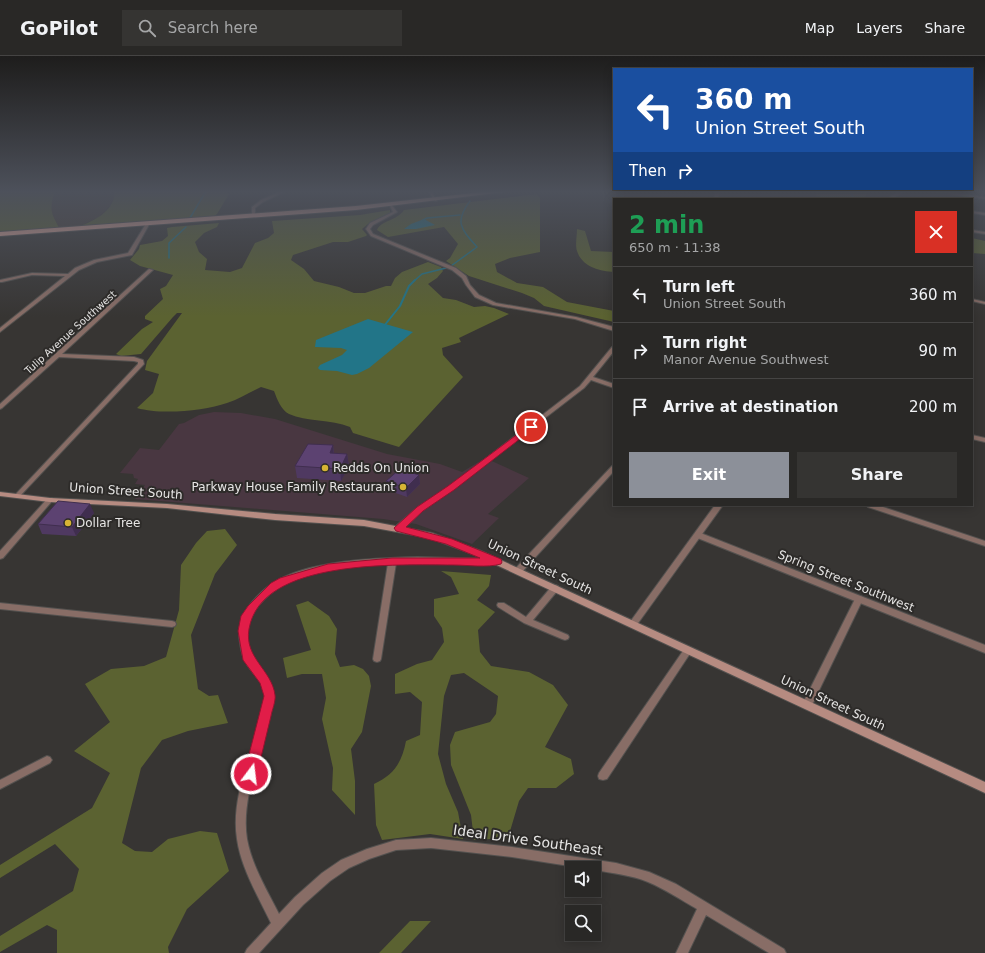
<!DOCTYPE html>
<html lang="en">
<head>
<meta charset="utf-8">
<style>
  body { margin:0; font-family:"DejaVu Sans",sans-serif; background:#353432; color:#f1f3f6; height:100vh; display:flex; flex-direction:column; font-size:15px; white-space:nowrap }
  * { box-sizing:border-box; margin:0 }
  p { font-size:13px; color:#a5a6a7 }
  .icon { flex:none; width:22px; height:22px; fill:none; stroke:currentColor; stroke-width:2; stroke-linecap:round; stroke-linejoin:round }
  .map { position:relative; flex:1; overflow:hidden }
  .drawer { position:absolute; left:613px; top:142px; width:360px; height:308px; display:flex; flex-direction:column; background:#292826; border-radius:0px; box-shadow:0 2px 10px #0003,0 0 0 1px #454443 }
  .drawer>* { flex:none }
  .top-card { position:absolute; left:613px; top:12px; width:360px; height:122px; border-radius:0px; box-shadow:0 2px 10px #0003,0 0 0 1px #454443; background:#1a4fa0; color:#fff; overflow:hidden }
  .fabs { position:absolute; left:565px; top:805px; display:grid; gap:8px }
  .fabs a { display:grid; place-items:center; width:36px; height:36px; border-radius:0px; background:#292826; box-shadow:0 2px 10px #0003,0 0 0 1px #454443; font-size:20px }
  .pin { position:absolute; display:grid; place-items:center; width:34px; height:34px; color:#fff; margin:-17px; border:2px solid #fff; border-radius:50%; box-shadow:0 1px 4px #0007 }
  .me { position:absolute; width:44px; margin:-22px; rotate:15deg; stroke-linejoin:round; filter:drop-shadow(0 0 3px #0008) }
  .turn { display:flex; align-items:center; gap:14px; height:84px; padding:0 16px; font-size:18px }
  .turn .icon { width:52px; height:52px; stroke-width:2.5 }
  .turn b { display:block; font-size:28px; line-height:34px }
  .then { display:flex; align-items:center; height:38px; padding:0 16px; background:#0003; gap:8px; font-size:15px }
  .round { display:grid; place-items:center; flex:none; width:42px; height:42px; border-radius:0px; background:#353432 }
  .head { display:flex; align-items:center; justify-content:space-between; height:68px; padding:0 16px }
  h1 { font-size:24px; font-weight:700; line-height:30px; color:#1e9e55 }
  .primary-button { display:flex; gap:8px; margin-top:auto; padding:8px 16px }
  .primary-button a { flex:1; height:46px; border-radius:0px; background:#8c9099; color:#fff; font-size:16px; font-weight:700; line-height:46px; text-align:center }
  .primary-button a+a { background:#353432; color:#f1f3f6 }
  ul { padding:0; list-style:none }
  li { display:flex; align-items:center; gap:12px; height:56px; padding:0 16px; border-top:1px solid #454443 }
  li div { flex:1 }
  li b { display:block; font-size:15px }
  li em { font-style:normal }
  header { display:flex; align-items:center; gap:24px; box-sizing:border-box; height:56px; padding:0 20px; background:#292826; border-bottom:1px solid #454443 }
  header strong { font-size:19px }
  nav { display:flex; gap:22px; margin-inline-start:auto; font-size:14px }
  .search { width:280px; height:36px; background:#353432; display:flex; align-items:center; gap:10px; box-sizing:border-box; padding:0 14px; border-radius:0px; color:#a5a6a7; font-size:15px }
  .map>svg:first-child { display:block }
  .commercial { fill:#493741 }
  .built { fill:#463d38 }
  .green { fill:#5b6231 }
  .water { fill:#227588 }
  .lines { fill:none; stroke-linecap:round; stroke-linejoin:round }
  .stream-far1 { stroke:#227588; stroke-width:1.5 }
  .stream { stroke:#227588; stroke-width:2 }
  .minor-casing { stroke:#53514f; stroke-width:2 }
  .tertiary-casing { stroke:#53514f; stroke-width:2 }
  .secondary-casing { stroke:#53514f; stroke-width:2 }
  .trunk-casing { stroke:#53514f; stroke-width:2 }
  .minor { fill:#886d66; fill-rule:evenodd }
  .tertiary { fill:#886d66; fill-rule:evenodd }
  .secondary { fill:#b68b81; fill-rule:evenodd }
  .trunk { fill:#eaac9e; fill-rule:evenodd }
  .wall { fill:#4f3961 }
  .shaded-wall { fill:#402e4f }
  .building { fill:#5c4271; stroke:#402e4f }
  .route { fill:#e11d48; stroke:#92132f }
  .poi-dot { fill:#d7b434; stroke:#2d2b29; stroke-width:1.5 }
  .labels { text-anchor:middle; stroke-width:4; stroke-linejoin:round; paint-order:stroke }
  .far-street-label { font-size:10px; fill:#e6e5e4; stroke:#2d2b29 }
  .poi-label { font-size:12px; fill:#e6e5e4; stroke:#2d2b29; text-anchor:start }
  .street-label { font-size:12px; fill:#e6e5e4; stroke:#2d2b29 }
  .near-street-label { font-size:14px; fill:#e6e5e4; stroke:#2d2b29 }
</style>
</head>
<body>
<header>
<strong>GoPilot</strong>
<div class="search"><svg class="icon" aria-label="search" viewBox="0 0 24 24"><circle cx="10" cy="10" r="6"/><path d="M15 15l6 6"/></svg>Search here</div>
<nav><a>Map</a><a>Layers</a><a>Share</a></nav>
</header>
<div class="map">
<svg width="985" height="897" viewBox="0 0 985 897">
  <rect width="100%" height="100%" fill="#373533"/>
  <!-- commercial -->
  <path class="commercial" d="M214,356L241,357L275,363L387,398L440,408L462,416L485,402L529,422L488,458L499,462L472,488L416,468L383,463L135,443L145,429L135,428L138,423L134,422L133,418L120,417L140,392L159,394L179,368L184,367L199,359Z"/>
  <!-- built -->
  <path class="built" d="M55,135H114L115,137L111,149L98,162L75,172L60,173L54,162L50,150Z"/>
  <!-- green -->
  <g class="green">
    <path d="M0,135H55C49,153 51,157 60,173L0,176Z"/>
    <path d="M114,135H223L229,138L217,158L213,161L75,172C91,166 116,156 114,135Z"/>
    <path d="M817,135H866L867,137L864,143H831L816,140Z"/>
    <path d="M537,138L540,142V196L510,202L495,208L497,216L517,227L543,231L567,246L614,255V266L544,250L534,242L522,237L469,220L446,205L450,202L458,188L444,171L388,181L377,174C381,164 397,165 404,154Z"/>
    <path d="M390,154V158L368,168L362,173L367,179L366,180L348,186H333L293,199L291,204L304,213L314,225L339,231L354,237H365L386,230H391L395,222L402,216L428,206L441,211L443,215L437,222L428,228L443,242L456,244L474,251L485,250L494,252L509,258L459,282L461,286L442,292L443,299L463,321L399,391L353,377L350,371C331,363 306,366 289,358C281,354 277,343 274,335L261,331C250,336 239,343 227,347C204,355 161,359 137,352L153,337L159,318L145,314L147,305L182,257H177L173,261L141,298L121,300L116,298L142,273L153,266L145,263V260L163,243L160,233L166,230L173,219L140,210L130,204L139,193L140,189L162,185L168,180L167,172L172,171L219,167L217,171L204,177L195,186L199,196L207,203L205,214L230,216L242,212L255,187L268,182L274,177L272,165L360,159Z"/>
    <path d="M577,173L585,175L591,195L614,196V216C600,215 582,211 577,195C575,189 577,180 577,173Z"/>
    <path d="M972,182L985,185V198L972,197Z"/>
    <path d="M225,473L237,489L215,518L191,579L198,633L209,640L218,639L228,667L188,675L162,684L141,712L122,787L135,795L152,796L168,783L200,775L217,777L229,815L187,853L168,891L169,897H57V874L47,869L0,896V880L73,835L79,813L55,788L0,822V809L92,752L110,717L74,695L110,666L85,628L111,613L144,610L166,601L179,554L181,509L196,487L207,475Z"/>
    <path d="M441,515L491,519L489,530L477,544L495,556L478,574L480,596L491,610L529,616L553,629L568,649L545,691L571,703L574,718L556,732H528L519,745L508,782L474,784L471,759L451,709L450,689L455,676L490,666L496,658L498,640L464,617L451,619L444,640L438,698L446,728L458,756L463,783L430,778L382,784L376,769L374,728C394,719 402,706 406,685L420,679L422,646L410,636L395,638V618L417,608L432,604L444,586L442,572L434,560V543L459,538L451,521Z"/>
    <path d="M308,545L329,560L337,573L335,598L340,611L354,609L363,613L369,620L371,630L362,676L351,693L355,725V759L332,734L333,712L322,663L326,642L322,618H302L287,622L283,602L311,594L296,549Z"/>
    <path d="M410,865H431L401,897H379Z"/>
  </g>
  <!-- water -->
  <g class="water">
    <path d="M424,163L435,169L416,173H404L411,168Z"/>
    <path d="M368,263L413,276L369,312L357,318L352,319L337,315L320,314L318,312L320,309L342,299L347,294L341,292L315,291L316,284Z"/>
  </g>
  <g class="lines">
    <!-- stream-far1 -->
    <g class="stream-far1">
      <path d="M850,135L854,143"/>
      <path d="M190,162L206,135"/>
      <path d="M423,164L427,162L460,159"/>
      <path d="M169,202V187L186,171"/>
      <path d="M451,210L477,191C461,173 454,166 470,145"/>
      <path d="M414,225L422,218L446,212"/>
    </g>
    <!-- stream -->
    <path class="stream" d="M384,270L400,250L409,230L415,224"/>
    <defs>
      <g id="minor">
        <path d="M281,135H286L263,146L255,152V159L252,160V151L261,144Z"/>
        <path d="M428,135H431L437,145H435Z"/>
        <path d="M716,135H720L718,143H714Z"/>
        <path d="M900,135H905L892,143H887Z"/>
        <path d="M930,135H943L985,141V143Z"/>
        <path d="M389,148H391L397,156L373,169L370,173L373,178L456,212L466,220L470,229L479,239L496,247L576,261L614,271V275L575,263L493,249L475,241L466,229L462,222L452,214L371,180L366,173L370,167L393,156Z"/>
        <path d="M972,155L985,157V159L972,157Z"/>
        <path d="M147,166L150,167L132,199L97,206L79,214L0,276V272L65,220L32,219L2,226H0V224L32,217L68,218L75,212L94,204L128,197Z"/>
        <path d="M972,174L985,176V178L972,176Z"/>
        <path d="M149,213L153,214L62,298L134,301L143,304L144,308L19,441H15L14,440L15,439L138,308V306L134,305L59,301L2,352L0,353V348Z"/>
        <path d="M972,243L985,246V248L972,245Z"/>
        <path d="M614,290V295L593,321L614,328V332L591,324L584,332L453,433L422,455L402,474H396L395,472L396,470L418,451L449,431L580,330L612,291Z"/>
        <path d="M972,379L985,382V386L972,383Z"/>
        <path d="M614,409V415L521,517H515L514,515L515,513L612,410Z"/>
        <path d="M48,442H52L53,444L3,502L0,503V495Z"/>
        <path d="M715,449H723L636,570L633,571L630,570L629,568L630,566Z"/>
        <path d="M866,449H877L985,485V490L868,451Z"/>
        <path d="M418,501L497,503L500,504L501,506L500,508L497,509L447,507H396L381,603L380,605L377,606L374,605L373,603L388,507C344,510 290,512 259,549C247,564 244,581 251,599C258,617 277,625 273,647C265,689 240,740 247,783C252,810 267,834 279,858L295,841L322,817L341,804L367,793L396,784L431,782L512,791L616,807L649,816L676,828L784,893L786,897H769L706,859L688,897H676L697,853C681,844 665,833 648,826C631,819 612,817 594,814V812H582L512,801L431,792L396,794L369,803L349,812L330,825L303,849L259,897H245L247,893L271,867C258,840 241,812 237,783C230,739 255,692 263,650C264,647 265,644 265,641C266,629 254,619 248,610C243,603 241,595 240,587C237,570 242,558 253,545C259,538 265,532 273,527C309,504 376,502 418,501Z"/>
        <path d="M555,529L558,530L559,532L558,534L533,564L568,579L569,581L568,583L565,584L562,583L524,567L498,551L497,549L498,547H504L526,561L552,530Z"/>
        <path d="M859,540L862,541L863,543L812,649L810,652L807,653L804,652L802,649L856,541Z"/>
        <path d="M0,547L172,565L175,566L176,568L175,570L172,571L0,553Z"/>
        <path d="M688,591L691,592L692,594L691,596L607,723L603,724L599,723L598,720L599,717L685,592Z"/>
        <path d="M47,700L50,701L52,704L50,707L0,733V724Z"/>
      </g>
      <path id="tertiary" d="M698,476L985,589V597L695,481L694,479Z"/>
      <path id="secondary" d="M0,436L50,442L167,448L275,458L364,464L432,477L481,495L985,726V737L475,499L430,482L364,470L275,464L167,452L50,446L0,440Z"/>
      <path id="trunk" d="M491,135H512L356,154L0,180V176L356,150Z"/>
    </defs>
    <!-- minor casing -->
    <use href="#minor" class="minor-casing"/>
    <!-- tertiary casing -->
    <use href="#tertiary" class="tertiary-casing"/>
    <!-- secondary casing -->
    <use href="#secondary" class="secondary-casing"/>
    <!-- trunk casing -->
    <use href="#trunk" class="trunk-casing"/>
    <!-- minor -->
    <use href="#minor" class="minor"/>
    <!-- tertiary -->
    <use href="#tertiary" class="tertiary"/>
    <!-- secondary -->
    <use href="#secondary" class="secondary"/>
    <!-- trunk -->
    <use href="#trunk" class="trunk"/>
  </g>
  <!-- wall -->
  <g class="wall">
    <path d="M333,389L334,397L347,398L349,410L341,425L297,422L295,410Z"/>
    <path d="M419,419L420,428L407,441L387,434L386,425Z"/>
    <path d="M94,457L76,480L42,478L38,468Z"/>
  </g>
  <!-- shaded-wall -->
  <g class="shaded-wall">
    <path d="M333,389L334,401L330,397Z"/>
    <path d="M347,398L349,410L341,425L340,413Z"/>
    <path d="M419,419L420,428L407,441L406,432Z"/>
    <path d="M90,448L94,457L76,480L72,471Z"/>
  </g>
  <!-- building -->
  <g class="building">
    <path d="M308,388L333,389L330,397L347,398L340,413L295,410Z"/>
    <path d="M400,413L419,419L406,432L386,425Z"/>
    <path d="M58,445L90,448L72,471L38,468Z"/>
  </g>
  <!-- sky -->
  <linearGradient id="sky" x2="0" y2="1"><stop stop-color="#1e1d1c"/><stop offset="0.52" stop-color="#4d515b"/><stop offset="1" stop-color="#4d515b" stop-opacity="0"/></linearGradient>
  <rect width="985" height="261" fill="url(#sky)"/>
  <!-- route -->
  <path class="route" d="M531,368L535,371L534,372L454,434L423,455L406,471L452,483L501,503L502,506L501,508C487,512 468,509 453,509C399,509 261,502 249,573C244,602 272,614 275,639C276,645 272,654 271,660C266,679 262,699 257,718L255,723L251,724L246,723L244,718L264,640L260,627L243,604L238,575L241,560L248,550L271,527L280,522L328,508L392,502H480L446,488L396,475L394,472L417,451L448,430Z"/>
  <!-- markers -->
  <g class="poi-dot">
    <circle cx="325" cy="412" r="4"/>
    <circle cx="403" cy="431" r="4"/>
    <circle cx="68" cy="467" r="4"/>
  </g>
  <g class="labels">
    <!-- far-street labels -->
    <g class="far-street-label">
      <text transform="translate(70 276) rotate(-42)" y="4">Tulip Avenue Southwest</text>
    </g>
    <!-- poi labels -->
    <g class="poi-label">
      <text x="333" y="416">Redds On Union</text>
      <text x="395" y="435" text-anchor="end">Parkway House Family Restaurant</text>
      <text x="76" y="471">Dollar Tree</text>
    </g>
    <!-- street labels -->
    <g class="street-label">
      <text transform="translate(126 435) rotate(4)" y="4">Union Street South</text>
      <text transform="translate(540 511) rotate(25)" y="4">Union Street South</text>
      <text transform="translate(846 525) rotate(22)" y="4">Spring Street Southwest</text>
      <text transform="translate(833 647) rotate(25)" y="4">Union Street South</text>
    </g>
    <!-- near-street labels -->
    <g class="near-street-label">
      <text transform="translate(528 784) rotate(8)" y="5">Ideal Drive Southeast</text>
    </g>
  </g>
</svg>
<div class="fabs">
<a><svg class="icon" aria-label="sound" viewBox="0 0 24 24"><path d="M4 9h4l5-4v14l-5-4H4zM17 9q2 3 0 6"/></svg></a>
<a><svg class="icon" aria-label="search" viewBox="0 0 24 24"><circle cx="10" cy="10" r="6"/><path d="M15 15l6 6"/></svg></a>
</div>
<div class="pin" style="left:531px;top:371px;background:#d93025"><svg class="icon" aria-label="arrive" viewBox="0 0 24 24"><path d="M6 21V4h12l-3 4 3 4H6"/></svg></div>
<svg class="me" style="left:251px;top:718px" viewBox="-20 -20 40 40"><circle r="17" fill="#e11d48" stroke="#fff" stroke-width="3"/><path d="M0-11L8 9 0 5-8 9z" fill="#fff"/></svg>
<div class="top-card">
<div class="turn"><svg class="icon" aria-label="left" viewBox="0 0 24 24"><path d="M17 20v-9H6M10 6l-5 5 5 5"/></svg><div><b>360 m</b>Union Street South</div></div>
<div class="then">Then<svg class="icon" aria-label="right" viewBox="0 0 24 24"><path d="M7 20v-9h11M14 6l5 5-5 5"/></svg></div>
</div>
<section class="drawer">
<div class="head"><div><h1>2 min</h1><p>650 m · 11:38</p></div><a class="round" style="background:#d93025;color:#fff"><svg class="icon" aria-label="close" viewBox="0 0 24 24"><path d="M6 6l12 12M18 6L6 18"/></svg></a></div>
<ul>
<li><svg class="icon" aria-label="left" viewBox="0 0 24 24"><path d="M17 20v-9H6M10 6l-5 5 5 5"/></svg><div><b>Turn left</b><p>Union Street South</p></div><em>360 m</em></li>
<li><svg class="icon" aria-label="right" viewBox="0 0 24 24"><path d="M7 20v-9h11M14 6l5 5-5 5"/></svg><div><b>Turn right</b><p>Manor Avenue Southwest</p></div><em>90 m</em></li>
<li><svg class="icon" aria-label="arrive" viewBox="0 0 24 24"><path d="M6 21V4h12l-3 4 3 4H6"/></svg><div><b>Arrive at destination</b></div><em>200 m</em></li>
</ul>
<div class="primary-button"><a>Exit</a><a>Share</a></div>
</section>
</div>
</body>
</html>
